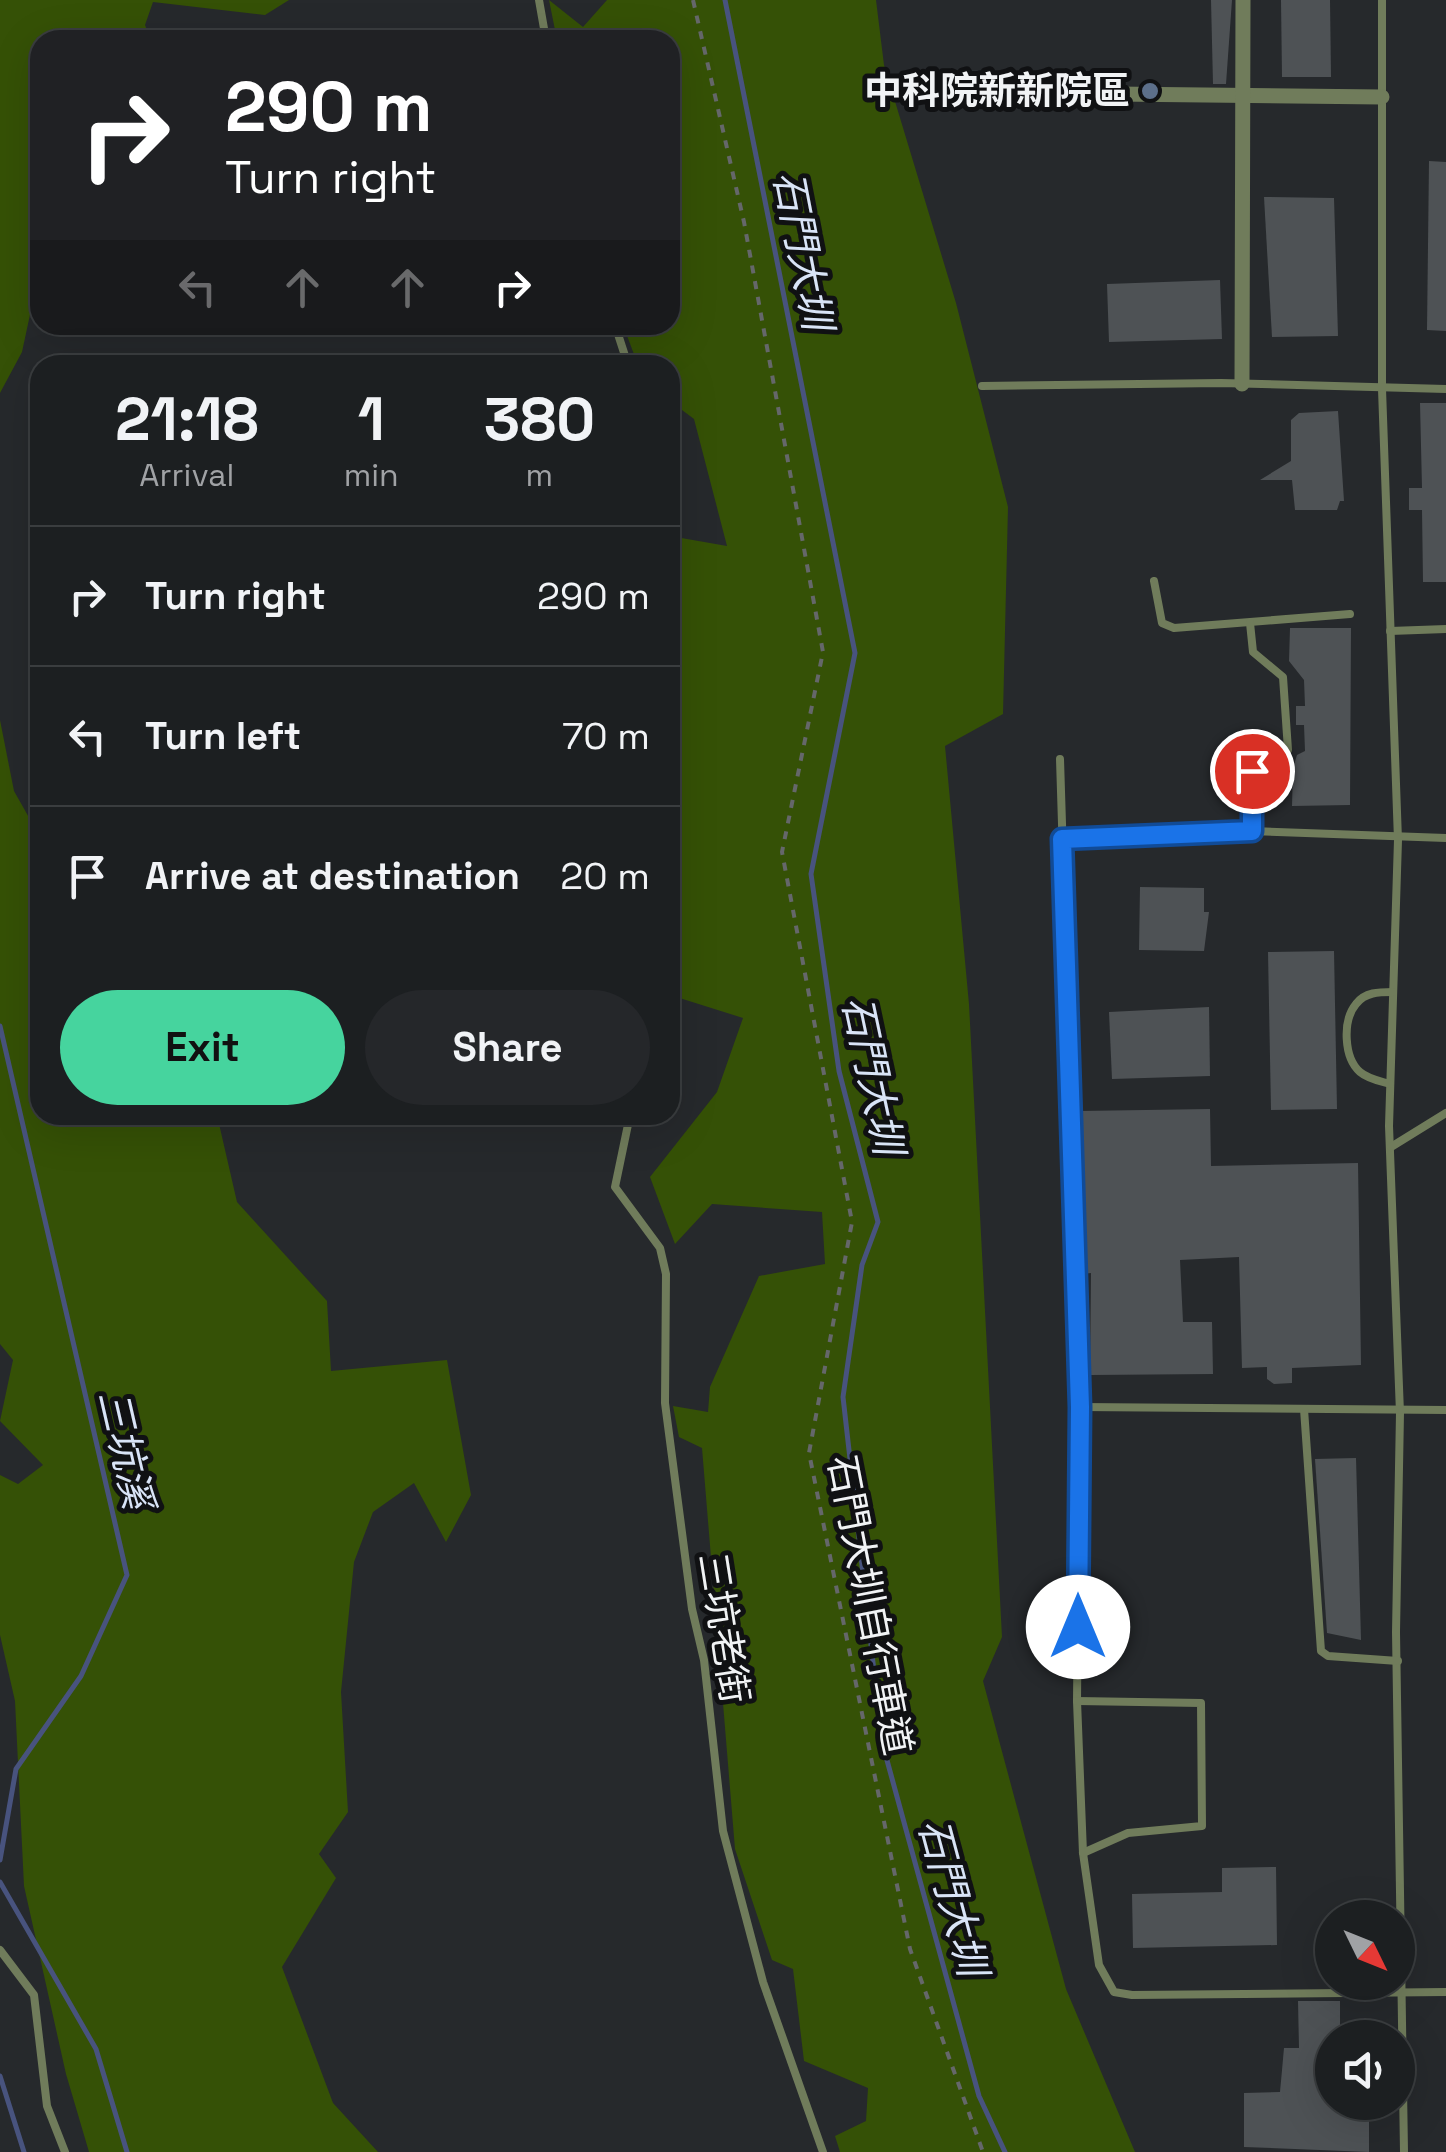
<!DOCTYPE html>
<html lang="en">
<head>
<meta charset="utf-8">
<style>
  body { margin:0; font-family:"Space Grotesk","Noto Sans TC",sans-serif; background:#25272a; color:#f1f3f6; height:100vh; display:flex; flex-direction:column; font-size:38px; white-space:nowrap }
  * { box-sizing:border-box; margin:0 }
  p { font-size:32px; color:#a0a2a5 }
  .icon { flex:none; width:55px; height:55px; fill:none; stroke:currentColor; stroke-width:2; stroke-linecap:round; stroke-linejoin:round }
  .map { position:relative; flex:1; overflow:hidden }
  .sheet { position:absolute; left:30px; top:355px; width:650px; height:770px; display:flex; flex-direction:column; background:#1c1f21; border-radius:30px; box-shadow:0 10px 40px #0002,0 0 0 2px #3a3d3f }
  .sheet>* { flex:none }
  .guide { position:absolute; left:30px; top:30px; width:650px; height:305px; border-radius:30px; box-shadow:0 10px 40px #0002,0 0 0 2px #3a3d3f; background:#202124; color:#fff; overflow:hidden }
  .needle { width:65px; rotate:133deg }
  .buttons { position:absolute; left:1315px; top:1900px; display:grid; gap:20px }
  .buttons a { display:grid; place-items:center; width:100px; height:100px; border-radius:50%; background:#1c1f21; box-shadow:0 10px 40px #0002,0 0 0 2px #3a3d3f; font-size:50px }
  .pin { position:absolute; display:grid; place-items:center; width:85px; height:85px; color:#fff; margin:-42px; border:5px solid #fff; border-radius:50%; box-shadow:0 2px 10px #0007 }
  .me { position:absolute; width:110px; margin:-55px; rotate:0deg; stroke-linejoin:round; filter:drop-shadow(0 0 8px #0008) }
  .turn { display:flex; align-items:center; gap:35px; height:210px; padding:0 30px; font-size:45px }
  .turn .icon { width:130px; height:130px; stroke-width:2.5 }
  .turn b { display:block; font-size:70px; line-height:85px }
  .lanes { display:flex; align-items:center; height:95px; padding:0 30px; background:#0003; justify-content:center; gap:50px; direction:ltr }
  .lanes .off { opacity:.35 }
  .eta { display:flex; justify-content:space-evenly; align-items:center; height:170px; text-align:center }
  .eta b { font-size:60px; font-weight:800; line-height:70px }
  .cta { display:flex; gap:20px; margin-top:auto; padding:20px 30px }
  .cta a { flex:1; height:115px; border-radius:60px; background:#46d49e; color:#111; font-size:40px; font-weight:800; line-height:115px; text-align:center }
  .cta a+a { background:#25272a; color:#f1f3f6 }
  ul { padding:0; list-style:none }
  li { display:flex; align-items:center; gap:30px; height:140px; padding:0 30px; border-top:2px solid #3a3d3f }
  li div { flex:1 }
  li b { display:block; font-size:38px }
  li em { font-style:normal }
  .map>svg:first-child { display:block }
  .green { fill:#355106 }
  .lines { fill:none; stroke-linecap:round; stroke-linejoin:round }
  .stream { stroke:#48537e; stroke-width:5 }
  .building { fill:#4e5255 }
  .path { stroke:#65676a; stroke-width:4; stroke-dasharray:8 8; stroke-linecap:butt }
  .service { stroke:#707c5b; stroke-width:8 }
  .minor { stroke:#707c5b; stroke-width:15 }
  .route-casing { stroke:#114b97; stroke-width:25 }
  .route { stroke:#1a73e8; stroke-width:18 }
  .service-dot { fill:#5c6f8a; stroke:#101113; stroke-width:4 }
  .labels { text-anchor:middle; stroke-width:10; stroke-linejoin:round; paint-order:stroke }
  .poi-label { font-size:38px; font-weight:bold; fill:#f1f3f5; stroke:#101113; text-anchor:end }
  .street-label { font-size:38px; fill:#f1f3f5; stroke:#101113 }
  .water-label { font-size:40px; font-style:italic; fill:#d9e4f7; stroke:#101113 }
</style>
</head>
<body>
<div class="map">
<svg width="1446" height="2152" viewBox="0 0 1446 2152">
  <rect width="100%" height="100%" fill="#26292c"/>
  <!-- green -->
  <g class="green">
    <path d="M0,0H289L265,15L153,2L145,25L151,40H40V268L22,352L0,393Z"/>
    <path d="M549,0L583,27L607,0H876L884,65L956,303L1008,507L1003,714L945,746L969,1004L1002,1637L983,1681L1066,1989L1135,2152H840L835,2136L866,2121L868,2088L804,2061L793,1969L772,1960L735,1849L702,1448L679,1437L673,1406L708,1412L710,1387L759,1276L825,1264L822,1212L712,1204L675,1244L650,1177L717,1092L743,1018L670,995V536L727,546L694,419L670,401V365H638L623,325H670V40H557Z"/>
    <path d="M0,720L14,791L40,837V1115H217L237,1202L327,1301L331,1371L447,1360L471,1495L446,1542L414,1483L373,1512L354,1562L341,1692L348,1812L319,1854L336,1878L282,1967L333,2103L378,2152H89L66,2074L24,1886L15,1701L0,1635V1475L18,1484L43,1465L0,1421L13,1360L0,1344Z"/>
  </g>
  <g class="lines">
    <!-- stream -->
    <g class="stream">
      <path d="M725,0L855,653L811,874L839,1071L878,1222L862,1265L843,1397L882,1742L979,2096L1005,2152"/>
      <path d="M0,1026L127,1575L81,1676L16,1769L0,1860"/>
      <path d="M0,1882L96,2049L127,2152"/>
      <path d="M0,2076L24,2152"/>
    </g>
  </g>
  <!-- building -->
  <g class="building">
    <path d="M1211,0H1232L1226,84H1213Z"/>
    <path d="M1281,0H1330L1331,77H1282Z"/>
    <path d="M1429,161L1446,162V331L1427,330Z"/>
    <path d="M1264,197L1334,198L1338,336L1272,337Z"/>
    <path d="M1220,280L1222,339L1109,342L1107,284Z"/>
    <path d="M1420,403H1446V582H1423L1422,510H1409V488H1422Z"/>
    <path d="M1338,411L1344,501H1340L1337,510H1295L1292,480H1260L1291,461V420L1299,413Z"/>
    <path d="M1290,628H1351L1350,805L1292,806L1293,768L1297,755L1305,751L1304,725H1296V706H1305L1304,680L1289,661Z"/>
    <path d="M1140,887L1204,888V912H1209L1204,951L1139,950Z"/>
    <path d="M1334,951L1337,1109L1271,1110L1268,952Z"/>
    <path d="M1209,1007L1210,1076L1112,1079L1109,1012Z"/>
    <path d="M1210,1109L1211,1166L1358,1163L1361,1365L1292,1368V1383L1274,1384L1267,1379V1367L1242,1368L1239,1257L1180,1260L1183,1322H1212L1213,1374L1090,1375L1091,1273L1083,1274L1080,1111Z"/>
    <path d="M1356,1458L1361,1640L1327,1633L1315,1459Z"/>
    <path d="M1276,1867L1277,1945L1133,1948L1132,1894L1222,1892V1868Z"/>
    <path d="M1298,2001H1340V2035L1332,2036V2102H1369V2152L1244,2147V2093L1280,2092L1284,2048H1299Z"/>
  </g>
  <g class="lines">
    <!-- path -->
    <path class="path" d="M693,0L744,222L823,652L782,852L852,1222L809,1453L910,1949L983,2152"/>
    <!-- service -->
    <g class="service">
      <path d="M539,0L546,40"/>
      <path d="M1382,0V389L1398,840L1389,1126L1400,1413L1396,1632L1404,2152"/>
      <path d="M615,325L628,365"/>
      <path d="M982,386L1221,383L1446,389"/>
      <path d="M1154,581L1162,623L1174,628L1350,614"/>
      <path d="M1250,623L1253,652L1283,677L1288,750L1272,767L1251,771L1252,831L1446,838"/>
      <path d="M1390,631L1446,629"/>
      <path d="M1060,759L1080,1407L1077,1701L1083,1853L1099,1965L1114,1992L1132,1995L1446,1992"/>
      <path d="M1063,839L1252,831"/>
      <path d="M1390,1084C1380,1081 1368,1079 1360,1072C1344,1058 1342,1021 1356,1004C1365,992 1379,992 1393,992"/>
      <path d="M630,1115L615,1187L660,1248L666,1274L665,1403L692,1609L704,1660L723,1831L763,1982L823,2152"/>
      <path d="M1391,1147L1446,1113"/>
      <path d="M1080,1407L1446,1410"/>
      <path d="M1304,1409L1321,1651L1328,1656L1398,1661"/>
      <path d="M1077,1701L1201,1703L1202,1826L1128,1833L1083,1853"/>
      <path d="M0,1950L34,1995L47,2106L65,2152"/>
    </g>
    <!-- minor -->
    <g class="minor">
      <path d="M1026,93L1382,97"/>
      <path d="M1242,384L1243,0"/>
    </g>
  </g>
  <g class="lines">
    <defs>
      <path id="route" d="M1078,1627L1080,1407L1062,839L1252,831V771"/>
    </defs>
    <!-- route casing -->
    <use href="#route" class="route-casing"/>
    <!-- route -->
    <use href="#route" class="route"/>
  </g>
  <!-- markers -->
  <circle class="service-dot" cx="1150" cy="91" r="10"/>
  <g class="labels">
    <!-- poi labels -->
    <g class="poi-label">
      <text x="1130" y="104">中科院新新院區</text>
    </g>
    <!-- street labels -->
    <g class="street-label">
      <text transform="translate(870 1605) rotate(79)" y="13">石門大圳自行車道</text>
      <text transform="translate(724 1628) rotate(81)" y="13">三坑老街</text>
    </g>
    <!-- water labels -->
    <g class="water-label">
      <text transform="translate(803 250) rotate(79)" y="14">石門大圳</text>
      <text transform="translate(873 1075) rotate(78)" y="14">石門大圳</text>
      <text transform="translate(126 1449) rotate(77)" y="14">三坑溪</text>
      <text transform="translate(953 1897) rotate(75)" y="14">石門大圳</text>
    </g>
  </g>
</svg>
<div class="buttons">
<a><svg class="needle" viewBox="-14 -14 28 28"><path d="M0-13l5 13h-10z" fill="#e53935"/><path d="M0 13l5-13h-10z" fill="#a0a2a5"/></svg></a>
<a><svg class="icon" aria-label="sound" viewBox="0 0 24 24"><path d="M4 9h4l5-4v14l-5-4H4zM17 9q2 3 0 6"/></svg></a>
</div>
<div class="pin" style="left:1252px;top:771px;background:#d93025"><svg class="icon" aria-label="arrive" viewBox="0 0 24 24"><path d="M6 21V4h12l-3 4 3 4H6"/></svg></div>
<svg class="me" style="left:1078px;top:1627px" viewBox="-20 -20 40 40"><circle r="19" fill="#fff"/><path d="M0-13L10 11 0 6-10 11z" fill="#1a73e8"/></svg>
<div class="guide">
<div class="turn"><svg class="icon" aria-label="right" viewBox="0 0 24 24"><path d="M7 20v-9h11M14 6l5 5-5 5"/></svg><div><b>290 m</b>Turn right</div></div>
<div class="lanes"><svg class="icon off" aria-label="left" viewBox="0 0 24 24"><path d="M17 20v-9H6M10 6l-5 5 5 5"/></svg><svg class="icon off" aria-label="ahead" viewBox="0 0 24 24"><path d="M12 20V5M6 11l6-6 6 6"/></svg><svg class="icon off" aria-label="ahead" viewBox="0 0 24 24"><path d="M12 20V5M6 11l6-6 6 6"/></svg><svg class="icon" aria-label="right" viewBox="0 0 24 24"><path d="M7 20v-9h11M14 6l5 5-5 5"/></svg></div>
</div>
<section class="sheet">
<div class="eta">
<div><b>21:18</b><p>Arrival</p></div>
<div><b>1</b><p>min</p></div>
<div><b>380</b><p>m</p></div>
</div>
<ul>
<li><svg class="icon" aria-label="right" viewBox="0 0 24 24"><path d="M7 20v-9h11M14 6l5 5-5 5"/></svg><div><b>Turn right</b></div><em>290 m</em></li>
<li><svg class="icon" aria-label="left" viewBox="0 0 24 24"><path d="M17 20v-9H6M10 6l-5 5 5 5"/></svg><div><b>Turn left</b></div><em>70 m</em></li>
<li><svg class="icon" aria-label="arrive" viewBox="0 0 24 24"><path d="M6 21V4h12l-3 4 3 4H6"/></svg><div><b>Arrive at destination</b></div><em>20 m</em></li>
</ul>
<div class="cta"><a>Exit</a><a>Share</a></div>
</section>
</div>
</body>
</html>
